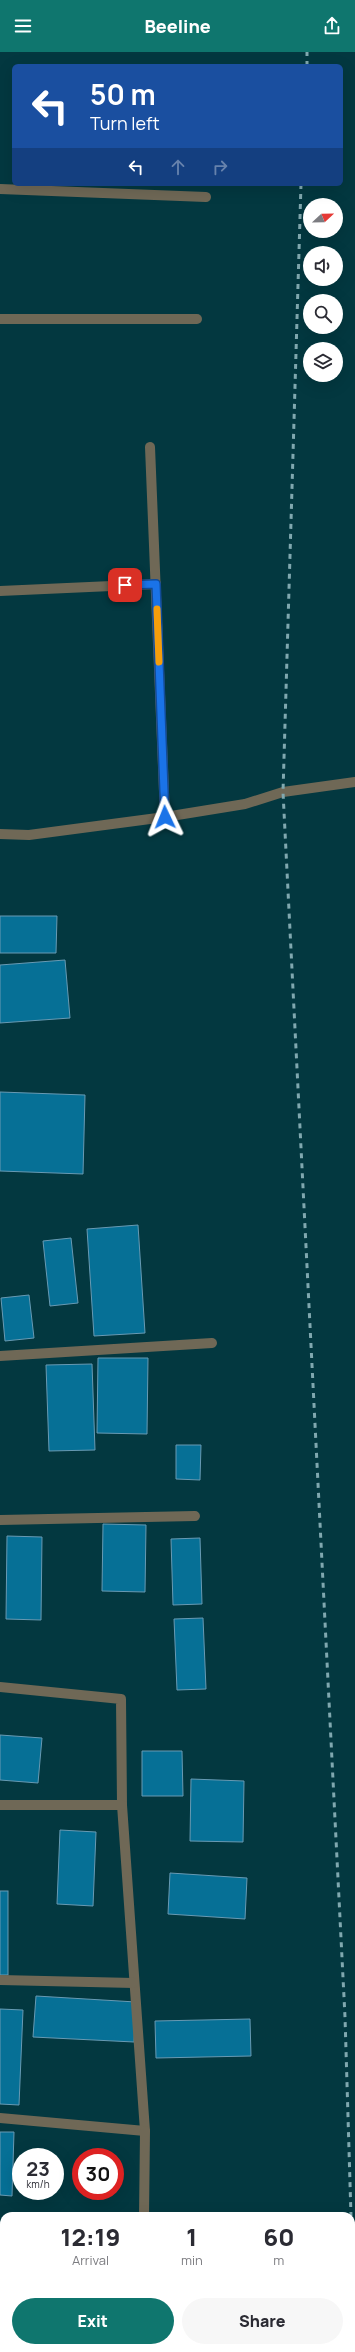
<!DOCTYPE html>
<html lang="en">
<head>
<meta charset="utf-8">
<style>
  body { margin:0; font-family:Manrope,sans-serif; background:#f7f7f7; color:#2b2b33; height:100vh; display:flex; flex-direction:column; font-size:15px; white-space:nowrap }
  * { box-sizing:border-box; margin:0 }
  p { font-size:13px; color:#7c7c81 }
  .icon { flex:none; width:22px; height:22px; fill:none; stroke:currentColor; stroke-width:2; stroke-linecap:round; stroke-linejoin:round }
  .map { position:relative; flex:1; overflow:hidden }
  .side { position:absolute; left:0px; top:2160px; width:355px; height:140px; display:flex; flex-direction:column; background:#fff; border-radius:12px 12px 0 0; box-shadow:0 4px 16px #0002 }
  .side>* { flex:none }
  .banner { position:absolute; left:12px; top:12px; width:331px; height:122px; border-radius:6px; box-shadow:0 4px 16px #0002; background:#1a4fa0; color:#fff; overflow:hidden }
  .needle { width:26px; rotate:68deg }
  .tools { position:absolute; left:303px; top:146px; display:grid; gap:8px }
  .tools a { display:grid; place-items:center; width:40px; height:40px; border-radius:50%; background:#fff; box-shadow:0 4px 16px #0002; font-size:20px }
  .speed { position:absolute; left:12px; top:2096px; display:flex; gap:8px; font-size:20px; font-weight:700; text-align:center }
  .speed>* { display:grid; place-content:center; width:52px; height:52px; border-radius:50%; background:#fff; box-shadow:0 4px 16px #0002; line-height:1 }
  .speed small { font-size:10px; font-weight:400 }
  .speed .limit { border:6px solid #d22; background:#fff; color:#111 }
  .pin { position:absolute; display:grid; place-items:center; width:34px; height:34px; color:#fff; margin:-17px; border-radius:8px; box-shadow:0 2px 6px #0006 }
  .me { position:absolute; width:44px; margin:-22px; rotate:358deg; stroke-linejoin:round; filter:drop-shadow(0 0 3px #0008) }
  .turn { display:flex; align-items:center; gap:14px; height:84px; padding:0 12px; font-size:18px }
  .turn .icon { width:52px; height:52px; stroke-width:2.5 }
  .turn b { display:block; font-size:28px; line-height:34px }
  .lanes { display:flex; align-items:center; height:38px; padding:0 12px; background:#0003; justify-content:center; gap:20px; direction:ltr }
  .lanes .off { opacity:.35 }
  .eta { display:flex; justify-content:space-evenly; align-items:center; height:68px; text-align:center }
  .eta b { font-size:24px; font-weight:800; line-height:28px }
  .button { display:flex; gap:8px; margin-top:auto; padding:8px 12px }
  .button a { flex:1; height:46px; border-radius:24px; background:#0f766e; color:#fff; font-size:16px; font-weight:800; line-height:46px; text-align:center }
  .button a+a { background:#f7f7f7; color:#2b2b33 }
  header { display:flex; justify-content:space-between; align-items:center; height:52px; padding:0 12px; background:#0f766e; color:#fff; font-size:18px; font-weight:800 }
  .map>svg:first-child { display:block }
  .building { fill:#067096; stroke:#689ab3 }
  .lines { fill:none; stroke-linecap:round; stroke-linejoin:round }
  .minor { stroke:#6f6856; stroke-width:10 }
  .rail { stroke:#80a8af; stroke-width:3; stroke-dasharray:5 5; stroke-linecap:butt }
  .route-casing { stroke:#114b97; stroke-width:10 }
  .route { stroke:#1a73e8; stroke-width:7 }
  .slow { stroke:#f59e0b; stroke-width:7 }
</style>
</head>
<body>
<header><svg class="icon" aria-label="menu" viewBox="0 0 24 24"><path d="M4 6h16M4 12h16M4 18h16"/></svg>Beeline<svg class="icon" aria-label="share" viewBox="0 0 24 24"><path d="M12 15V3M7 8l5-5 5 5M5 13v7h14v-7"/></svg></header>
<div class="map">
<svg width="355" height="2300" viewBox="0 0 355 2300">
  <rect width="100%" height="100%" fill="#033840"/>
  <!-- building -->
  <g class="building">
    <path d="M0,864H57L56,901H0Z"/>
    <path d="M65,908L70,966L0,971V913Z"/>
    <path d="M0,1040L85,1043L83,1122L0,1119Z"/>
    <path d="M138,1173L145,1281L94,1284L87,1177Z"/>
    <path d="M71,1186L78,1251L50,1254L43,1189Z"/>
    <path d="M29,1243L34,1286L5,1289L1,1246Z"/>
    <path d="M98,1306H148L147,1382L97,1381Z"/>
    <path d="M92,1312L95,1398L49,1399L46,1313Z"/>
    <path d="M176,1393H201L200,1428L176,1427Z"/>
    <path d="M103,1472L146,1473L145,1540L102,1539Z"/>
    <path d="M7,1484L42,1485L41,1568L6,1567Z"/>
    <path d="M200,1486L202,1552L173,1553L171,1487Z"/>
    <path d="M203,1566L206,1637L177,1638L174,1567Z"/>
    <path d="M0,1683L42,1686L38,1731L0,1728Z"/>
    <path d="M142,1699H182L183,1744H142Z"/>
    <path d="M191,1727L244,1729L243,1790L190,1789Z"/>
    <path d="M60,1778L96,1780L93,1854L57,1852Z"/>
    <path d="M170,1821L247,1826L245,1867L168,1862Z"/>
    <rect x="0" y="1839" width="8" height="84"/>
    <path d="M36,1944L136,1950L134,1990L33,1985Z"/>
    <path d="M0,1957L23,1958L19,2053L0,2052Z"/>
    <path d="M250,1967L251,2004L156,2006L155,1969Z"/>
    <path d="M0,2080H14L12,2144L0,2143Z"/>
  </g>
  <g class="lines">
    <!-- minor -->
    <g class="minor">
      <path d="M0,137L206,145"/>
      <path d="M0,267H197"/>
      <path d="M150,395L165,765"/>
      <path d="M0,539L156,532"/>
      <path d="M0,782L29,783L165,765L245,752L283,740L355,730"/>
      <path d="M0,1304L212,1291"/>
      <path d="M0,1468L195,1464"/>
      <path d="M0,1635L121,1647L122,1753L145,2079L0,2066"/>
      <path d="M0,1753H122"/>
      <path d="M0,1928L134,1931"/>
      <path d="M144,2164L145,2079"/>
      <path d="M0,2298L18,2300"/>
      <path d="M141,2300V2296"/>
    </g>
    <!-- rail -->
    <g class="rail">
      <path d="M307,14V0"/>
      <path d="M301,132L283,740L345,1965L351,2164"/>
      <path d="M351,2172L355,2300"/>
    </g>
  </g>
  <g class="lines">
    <defs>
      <path id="route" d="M125,533L156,532L165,765"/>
    </defs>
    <!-- route casing -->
    <use href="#route" class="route-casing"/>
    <!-- route -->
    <use href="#route" class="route"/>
    <!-- slow -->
    <path class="slow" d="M157,557L159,610"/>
  </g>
</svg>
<div class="tools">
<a><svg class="needle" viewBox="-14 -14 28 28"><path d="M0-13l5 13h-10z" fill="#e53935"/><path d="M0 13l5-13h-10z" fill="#7c7c81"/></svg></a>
<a><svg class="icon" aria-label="sound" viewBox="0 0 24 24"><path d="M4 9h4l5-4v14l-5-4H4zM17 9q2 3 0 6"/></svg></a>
<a><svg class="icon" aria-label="search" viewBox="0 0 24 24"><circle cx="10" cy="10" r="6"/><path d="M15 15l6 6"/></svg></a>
<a><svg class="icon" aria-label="layers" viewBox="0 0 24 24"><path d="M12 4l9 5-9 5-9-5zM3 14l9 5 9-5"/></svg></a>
</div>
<div class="speed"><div>23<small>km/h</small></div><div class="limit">30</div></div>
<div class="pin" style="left:125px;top:533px;background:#d93025"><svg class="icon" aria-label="arrive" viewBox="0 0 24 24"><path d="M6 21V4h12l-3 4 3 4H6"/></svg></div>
<svg class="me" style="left:165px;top:765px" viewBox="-20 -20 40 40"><path d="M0-17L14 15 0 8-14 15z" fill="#1a73e8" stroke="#fff" stroke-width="4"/></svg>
<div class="banner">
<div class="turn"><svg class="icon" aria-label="left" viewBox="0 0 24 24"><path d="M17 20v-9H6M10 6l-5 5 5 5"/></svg><div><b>50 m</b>Turn left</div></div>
<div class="lanes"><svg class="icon" aria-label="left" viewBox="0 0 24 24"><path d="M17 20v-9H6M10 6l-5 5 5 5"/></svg><svg class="icon off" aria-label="ahead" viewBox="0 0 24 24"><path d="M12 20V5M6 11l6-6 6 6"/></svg><svg class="icon off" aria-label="right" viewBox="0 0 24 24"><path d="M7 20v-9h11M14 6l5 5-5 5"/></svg></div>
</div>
<section class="side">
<div class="eta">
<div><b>12:19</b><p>Arrival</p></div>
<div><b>1</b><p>min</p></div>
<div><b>60</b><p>m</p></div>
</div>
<div class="button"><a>Exit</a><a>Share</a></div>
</section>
</div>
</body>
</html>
